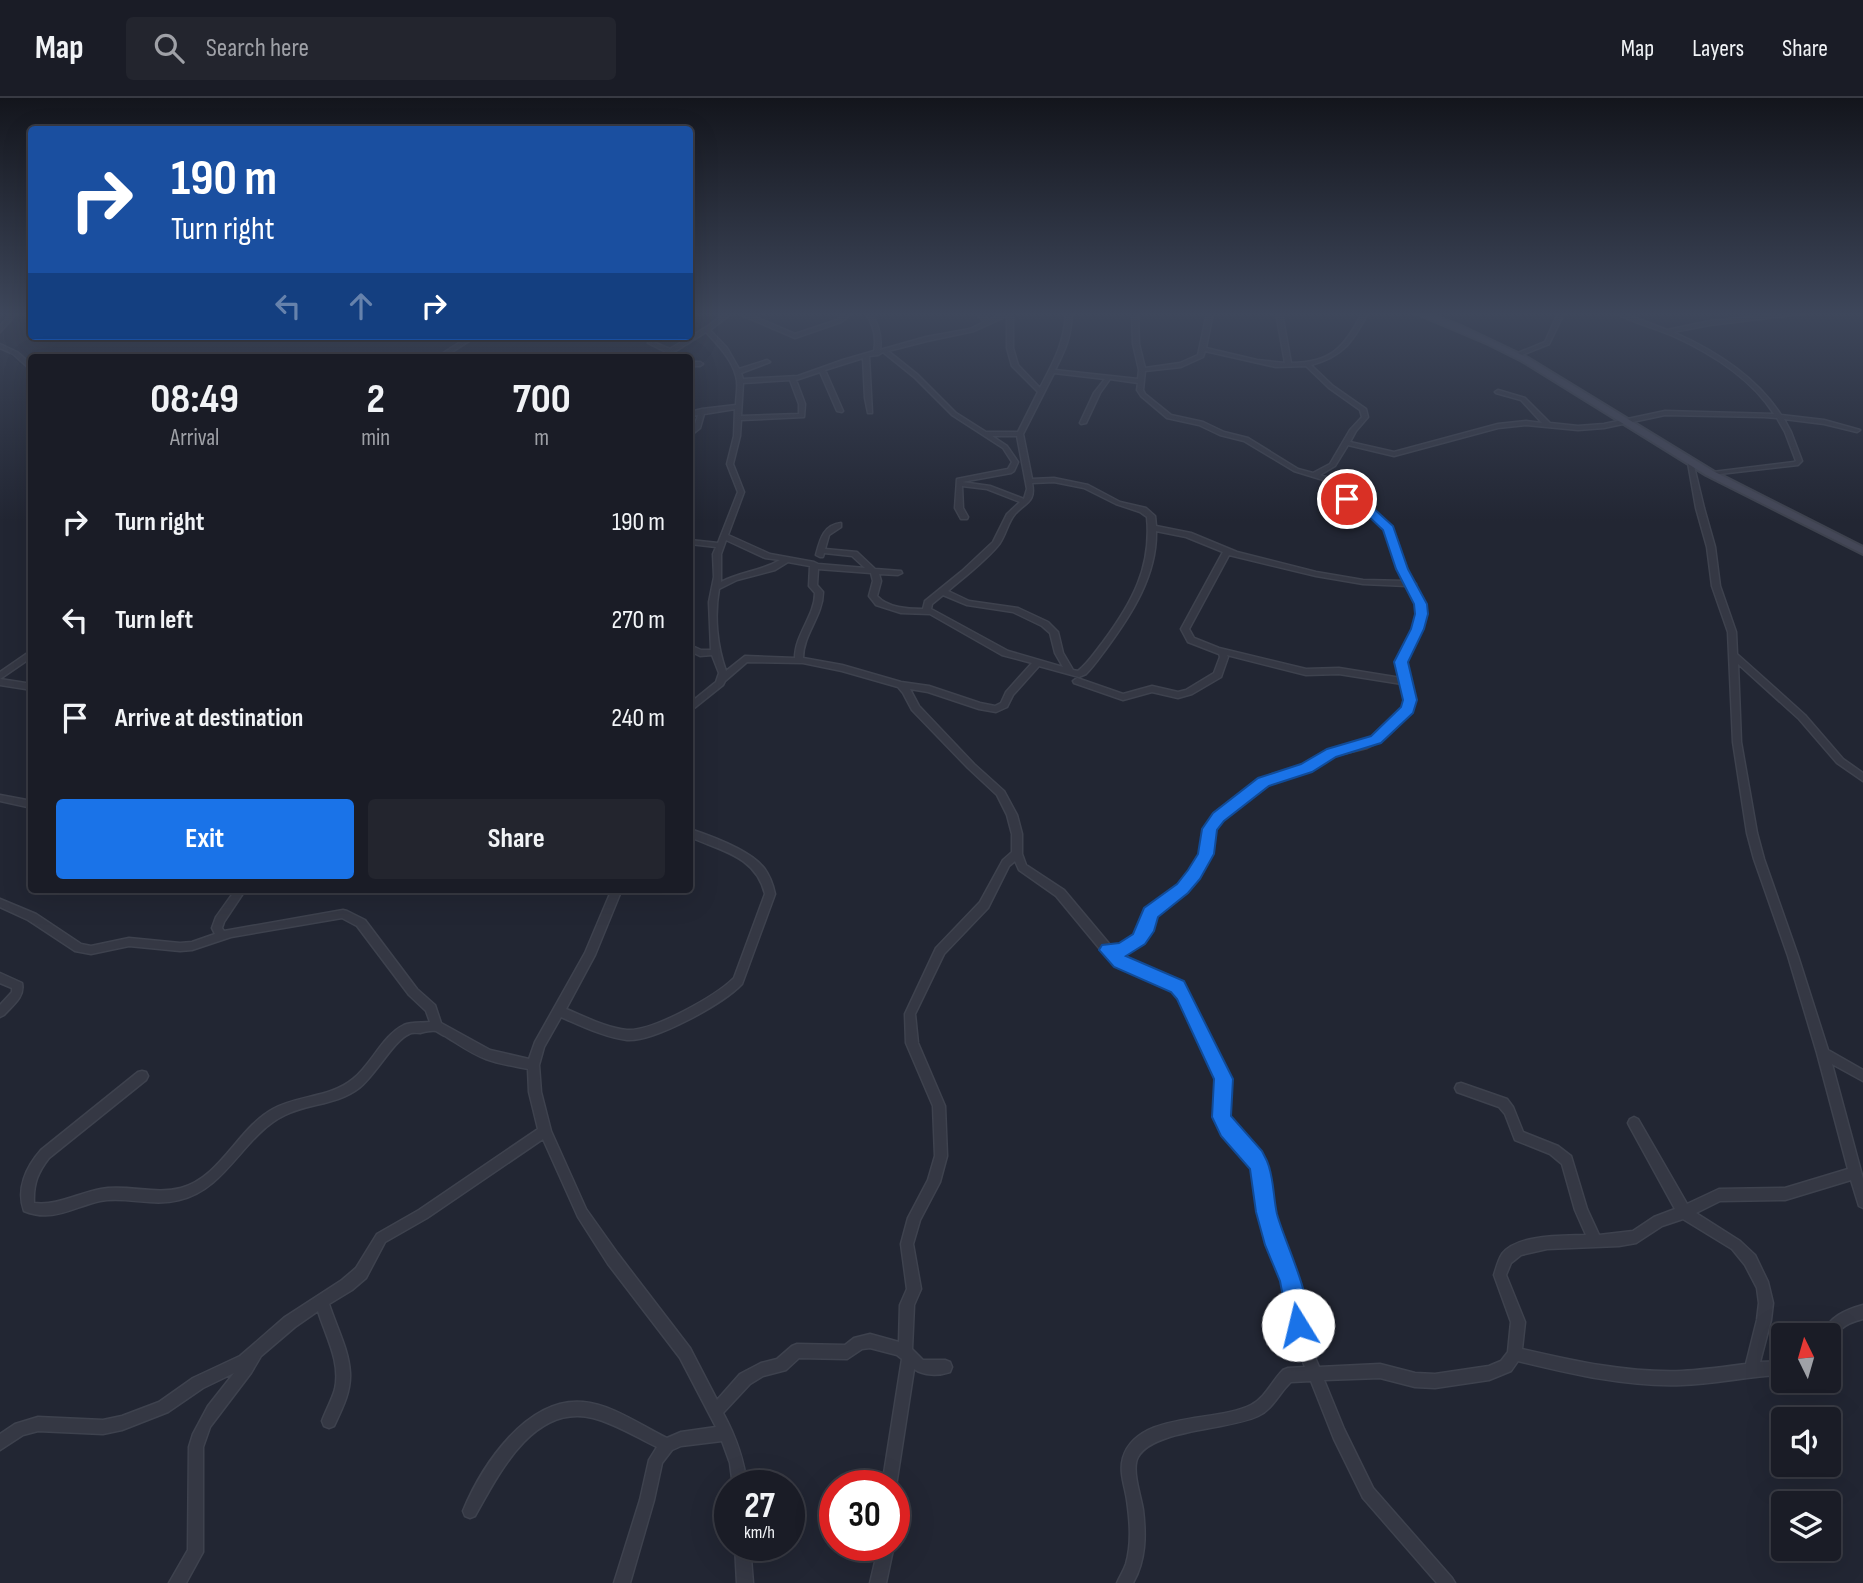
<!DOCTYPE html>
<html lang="en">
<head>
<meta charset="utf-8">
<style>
  body { margin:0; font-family:"Sofia Sans Condensed",sans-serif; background:#23252e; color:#f1f3f6; height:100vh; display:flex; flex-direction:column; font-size:26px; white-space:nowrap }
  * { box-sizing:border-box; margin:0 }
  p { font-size:23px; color:#9fa1a7 }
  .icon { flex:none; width:38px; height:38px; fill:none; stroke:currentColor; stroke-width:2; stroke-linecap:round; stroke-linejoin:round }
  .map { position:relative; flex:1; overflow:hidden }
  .details { position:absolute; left:28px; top:256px; width:665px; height:539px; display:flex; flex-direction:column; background:#1a1c26; border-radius:7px; box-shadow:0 7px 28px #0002,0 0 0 2px #383a43 }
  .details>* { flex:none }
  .banner { position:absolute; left:28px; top:28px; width:665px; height:214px; border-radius:7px; box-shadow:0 7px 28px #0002,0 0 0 2px #383a43; background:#1a4fa0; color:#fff; overflow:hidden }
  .needle { width:46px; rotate:355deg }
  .tools { position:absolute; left:1771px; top:1225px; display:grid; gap:14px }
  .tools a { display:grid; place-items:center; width:70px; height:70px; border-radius:7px; background:#1a1c26; box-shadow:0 7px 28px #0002,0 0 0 2px #383a43; font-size:35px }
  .speed { position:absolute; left:714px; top:1372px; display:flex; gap:14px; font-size:35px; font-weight:700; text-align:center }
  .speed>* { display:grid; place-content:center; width:91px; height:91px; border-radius:50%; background:#1a1c26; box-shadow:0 7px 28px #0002,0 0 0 2px #383a43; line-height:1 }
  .speed small { font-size:18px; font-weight:400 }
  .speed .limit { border:10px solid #d22; background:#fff; color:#111 }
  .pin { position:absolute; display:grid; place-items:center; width:60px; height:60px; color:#fff; margin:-30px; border:4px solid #fff; border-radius:50%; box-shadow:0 2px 7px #0007 }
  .me { position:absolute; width:77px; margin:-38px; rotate:351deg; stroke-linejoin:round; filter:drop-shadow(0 0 5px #0008) }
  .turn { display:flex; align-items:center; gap:24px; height:147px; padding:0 28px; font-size:32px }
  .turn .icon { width:91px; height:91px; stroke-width:2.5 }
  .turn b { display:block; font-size:49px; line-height:60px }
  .lanes { display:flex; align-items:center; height:66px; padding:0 28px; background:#0003; justify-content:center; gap:35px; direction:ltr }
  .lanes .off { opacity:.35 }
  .eta { display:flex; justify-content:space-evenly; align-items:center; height:119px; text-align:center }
  .eta b { font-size:42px; font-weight:700; line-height:49px }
  .action { display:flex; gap:14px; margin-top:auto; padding:14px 28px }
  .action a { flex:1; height:80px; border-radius:7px; background:#1a73e8; color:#fff; font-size:28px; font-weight:700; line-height:80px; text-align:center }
  .action a+a { background:#23252e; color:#f1f3f6 }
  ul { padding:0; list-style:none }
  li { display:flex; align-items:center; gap:21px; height:98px; padding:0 28px }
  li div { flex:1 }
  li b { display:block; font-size:26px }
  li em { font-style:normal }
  header { display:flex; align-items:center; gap:42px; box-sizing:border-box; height:98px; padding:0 35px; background:#1a1c26; border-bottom:2px solid #383a43 }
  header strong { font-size:33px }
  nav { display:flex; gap:38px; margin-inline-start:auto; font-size:24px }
  .search { width:490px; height:63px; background:#23252e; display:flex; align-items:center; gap:18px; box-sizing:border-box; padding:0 24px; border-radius:7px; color:#9fa1a7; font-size:26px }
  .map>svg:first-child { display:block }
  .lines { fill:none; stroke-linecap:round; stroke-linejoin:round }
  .street-casing { stroke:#3e424e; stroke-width:3 }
  .secondary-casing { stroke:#3e424e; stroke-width:4 }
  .street { fill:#353844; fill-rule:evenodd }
  .secondary { fill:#444757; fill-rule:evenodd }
  .route { fill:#1a73e8; stroke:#114b97; stroke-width:2 }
</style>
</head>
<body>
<header>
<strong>Map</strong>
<div class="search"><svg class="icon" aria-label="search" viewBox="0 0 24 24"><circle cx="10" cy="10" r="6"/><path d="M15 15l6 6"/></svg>Search here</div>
<nav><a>Map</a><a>Layers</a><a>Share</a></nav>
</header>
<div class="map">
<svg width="1863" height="1485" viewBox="0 0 1863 1485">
  <rect width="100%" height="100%" fill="#222633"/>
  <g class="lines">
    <defs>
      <g id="street">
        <path d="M11,215H17L0,234V228Z"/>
        <path d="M725,215H732L710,232L727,250L739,271L767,262L770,264L741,275L743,281L798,278L843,262L874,253C877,239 874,227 865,215H871C879,227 882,238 880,252L926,239L970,231L984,224L975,215H982L988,222L1003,215H1013V250L1018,267L1040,290C1054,263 1064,246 1066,215H1072C1071,239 1066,250 1055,272L1138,281L1139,272L1133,246L1132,215H1138L1139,246L1145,270L1180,265L1198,257L1207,215H1213L1206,250L1257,262L1285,265L1276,215H1282L1291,265C1331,265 1345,249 1362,215H1368C1353,243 1344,258 1311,267L1333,288L1366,311L1368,319L1356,333L1350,344L1394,354L1498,326L1526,323L1542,325L1521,302L1496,295L1495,294L1498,292L1525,300L1550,325L1578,328L1604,326L1665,313L1774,316C1751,280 1709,254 1671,237C1652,229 1632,224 1614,215H1623L1667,232L1710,223L1787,215H1809L1710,227L1673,234C1714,252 1756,278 1781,317L1824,322L1860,332L1857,334L1824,326L1784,321L1791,334L1802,363L1798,367L1711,377L1710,376L1713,374L1794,364L1796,363L1785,334L1777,320L1764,319L1665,317L1604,330L1578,332L1526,327L1498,330L1394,358L1348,347L1335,368L1320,377L1338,383L1343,395L1371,410L1392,429L1406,471L1413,484L1416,486L1415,488C1418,494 1424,501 1425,509C1429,527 1413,548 1405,564L1414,602L1411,613L1379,644L1367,650L1334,658L1309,672L1276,682L1257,692L1221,722L1215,732L1211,756L1197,780L1187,793L1154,817L1150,833L1143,844L1125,855L1119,856C1138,874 1171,872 1187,893L1229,981L1227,1018L1232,1028L1259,1056L1266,1070L1273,1114L1282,1147L1297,1183L1310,1247L1319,1269L1380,1266L1415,1275L1435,1276L1489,1268L1501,1263L1508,1254L1511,1224L1494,1177C1496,1171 1498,1162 1502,1156C1517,1136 1563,1138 1586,1137L1575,1112L1562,1066L1550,1056L1515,1042L1505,1016L1499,1009L1457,994L1455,990L1457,986L1461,985L1507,1001L1513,1009L1523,1034L1558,1048L1571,1058L1587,1111L1599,1137L1633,1133L1654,1119L1675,1111L1630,1029L1628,1025L1630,1021L1634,1019L1638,1021L1687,1106L1719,1091L1785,1090L1848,1071L1817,955L1788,858L1754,761L1747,735L1733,644L1728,534L1712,488L1707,449L1696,410L1688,365L1693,364L1704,410L1715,449L1720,488L1736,534L1737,556L1805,617L1843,661L1863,675V683L1837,665L1799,621L1738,566L1741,644L1757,735L1764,761L1798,858L1828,952L1863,972V983L1832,966L1863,1081V1110L1859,1108L1851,1082L1785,1102L1720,1103L1696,1115L1740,1143L1755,1157L1768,1184L1773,1205L1771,1222L1760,1264L1783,1263V1277C1749,1278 1716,1286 1682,1287C1626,1289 1572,1276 1518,1263L1511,1273L1489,1282L1435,1290L1415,1289L1380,1280L1324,1282L1344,1331L1373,1390L1452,1480L1455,1485H1437L1363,1400L1334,1341L1311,1283L1291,1284C1279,1295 1273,1311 1258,1318C1229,1332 1154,1331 1138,1359C1131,1371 1141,1398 1143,1412C1146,1437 1146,1462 1133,1485H1117C1120,1478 1124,1472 1126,1466C1132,1445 1130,1423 1127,1402C1125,1388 1119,1374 1123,1360C1137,1313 1216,1325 1251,1307C1265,1300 1272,1283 1283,1272L1288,1270L1305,1269L1296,1247L1285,1183L1270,1147L1261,1114L1254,1071L1251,1064L1224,1036L1215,1019L1217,981L1179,899L1173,891L1116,867L1104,856L1056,798L1019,772L1015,763L1009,768L988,810L944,856L915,916L918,945L945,1008L947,1058L940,1084L920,1122L913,1146L921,1191L914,1207L912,1251L923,1262H945L950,1264L952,1269L950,1274C938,1278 924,1278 914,1271L896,1388L894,1393V1388H882L902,1261L897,1257L870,1250L862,1251L847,1261L799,1260L786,1272L763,1278L750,1286L723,1315C736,1339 744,1361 747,1388H733L730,1365L722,1343L681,1348L672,1352L662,1365L654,1402L630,1485H614L640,1402L649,1362L657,1349C636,1339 616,1326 593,1320C534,1305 499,1375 475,1418L470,1420L465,1418L463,1413C482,1367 527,1299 583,1304C611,1306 642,1328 667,1340L681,1334L716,1329L680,1260L608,1166L578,1119L543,1041L427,1120L385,1144L366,1180L352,1192L329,1206C336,1228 349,1252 350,1275C351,1294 342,1311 334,1328L329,1330L324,1328L322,1323C326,1312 332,1302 335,1291C341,1264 326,1239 318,1213L295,1229L261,1258L251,1275L210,1329L203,1349V1454L186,1485H169L188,1452L189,1349L193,1336L208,1308L234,1275L203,1290L168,1314L122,1332L103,1336L38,1333L23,1337L0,1352V1336L15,1326L38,1319L103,1322L122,1318L159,1304L193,1280L240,1258L285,1219L342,1182L356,1170L377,1136L419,1112L538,1031L529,994L528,971C514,968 499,966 486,961C472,956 458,946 445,938C444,938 436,933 436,933C431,932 424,934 420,935C416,935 412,934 409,936C394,942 375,978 359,990C337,1007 309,1005 285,1017C243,1037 227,1091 179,1102C153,1109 126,1098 100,1103C73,1109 53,1125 24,1113C16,1091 26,1069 41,1052L138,974L142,973L146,974L148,978L146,982L49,1060C38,1074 33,1086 34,1105C58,1108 78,1095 101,1091C127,1086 155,1097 181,1090C221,1079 238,1030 273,1011C298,997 330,1000 353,981C371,967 383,937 404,927C411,924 422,925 430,924L426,913L409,897L357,828L342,820L231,839L192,852L180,853L129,848L91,856L75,853L28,822L0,809V801L36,816L81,846L91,848L129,840L180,845L192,844L215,836L212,830L216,819L236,791H246L224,824L222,830L224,833L343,812L347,813L365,822L417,891L435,907L441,925L490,952L529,961L535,944L585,855L612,791H622L595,857L566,911C586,919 606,930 627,932C652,934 716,898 734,880L765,796C756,758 721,753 690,739V731C711,738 750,752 764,770C770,778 773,787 775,796L742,886C723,906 654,944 627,942C604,939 582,928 561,919L544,949L539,967L541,994L551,1033L586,1111L618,1156L690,1250L717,1302L740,1276L761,1265L777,1261L792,1248L797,1246L845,1247L854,1240L870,1236L899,1244L900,1207L907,1191L901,1146L908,1120L928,1082L935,1058L933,1008L906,945L905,916L936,850L980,804L1003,762L1012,754V736L1007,717L997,697L968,670L912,612L903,595L898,589L842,573L803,565L747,564L725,583L723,587L693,611L690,612V605L716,584L719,575L712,557L700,558L690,553V547L701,552H711L709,504L714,479L713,456L716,449L690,446V442L718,445L738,394L727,366L734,338L735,311L704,316L700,330L690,338V333L694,329L698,317L690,318V314L702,311L736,307C736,298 739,287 736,278C732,261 717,246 706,234L666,259H659L666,254L648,245L653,244L670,251L708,228ZM1007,218V250L1012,268L1038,294L1018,334H986L956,315L918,277L888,253L927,243L974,233ZM1205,253L1276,269L1306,268L1329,290L1360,312L1362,319L1350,332L1330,366L1313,375L1298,371L1248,340L1224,334L1203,324L1171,317L1145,296L1143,292L1145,273L1181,269L1203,259ZM883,254L914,279L952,317L1003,350L1012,364L1008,371L957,381L955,410L961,421H967L968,419L963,410L962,388L987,391L1020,404L1007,416L993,444L962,473L925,503L923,511C908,511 888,510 877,498L881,483L879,476L898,477L902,475L901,473L875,471L857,454L825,451L829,437L841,429V425C823,427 820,442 816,457L820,459H823L824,455L852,458L865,470L818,466L814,464L770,456L728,437L744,394L733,366L740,338L741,322L804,319L805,306L796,282L820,274L837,313L842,314L843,313L825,272L863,260L865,300L868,315H872L869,258L878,257ZM1054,275L1105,281L1094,295L1080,325L1081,326L1086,325L1100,295L1110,281L1138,285L1137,292L1141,298L1167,320L1199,327L1220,337L1244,343L1294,373L1333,385L1338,397L1365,414L1386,432L1398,471L1405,483L1363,482L1316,474L1237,454L1191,435L1156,428L1155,418L1146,410L1120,404L1088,387L1054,380L1032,381L1023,336ZM790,282L799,306V316L741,318L743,285ZM992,338H1017L1027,391L1024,401L990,388L962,384L1011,375L1014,373L1018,364L1007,348ZM1054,384L1084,390L1116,406L1140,414L1147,419C1152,469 1132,505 1103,544C1095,554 1088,565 1078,573L1073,572L1063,555L1058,534L1048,524L1018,510L969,503L948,493C962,481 989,460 1000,445C1006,436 1008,424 1015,416C1026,404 1036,404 1032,385ZM1156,433L1186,439L1223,454L1181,531L1188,544L1219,556L1220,559L1214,575L1186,592L1178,594L1152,588L1123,596L1077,580L1073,583L1074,585L1123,602L1152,594L1178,600L1192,596L1221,579L1228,559L1227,557L1306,577L1339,576L1402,586L1406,602L1404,610L1373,640L1362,645L1329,653L1303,667L1270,677L1251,688L1215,716L1205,731L1201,756L1191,774L1179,787L1146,812L1140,831L1135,838L1119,848H1111L1064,792L1026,767L1022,756V736L1017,717L1004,693L974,666L919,608L910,591L928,594L979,611L996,614L1007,609L1013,597L1039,568L1079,579L1086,576C1094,568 1100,559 1106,551C1132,516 1157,477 1156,433ZM726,442L765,460L780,462C761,473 740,474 721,484V456ZM1229,457L1316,478L1363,486L1407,488C1411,495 1416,502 1417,509C1421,528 1405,549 1397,564L1401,580L1339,570L1306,571L1219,550L1194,540L1189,531ZM788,464L810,468L809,488L815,495C815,518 795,536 795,560L745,558L726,573C717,548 714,518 719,491L737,482L775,472ZM818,471L871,475L873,483L869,498L876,507L901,515L930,516L1002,557L1032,565L1006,594L1001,605L995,608L980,605L929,588L901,584L842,567L803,560C803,536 823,518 823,494L817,487ZM943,497L967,507L1013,514L1042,528L1050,535L1055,555L1063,569L1008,553L931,511L932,506ZM1683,1121L1732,1151L1745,1167L1757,1190L1759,1205L1757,1222L1746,1266C1724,1269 1703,1272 1682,1273C1628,1275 1574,1263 1522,1251L1525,1224L1506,1177L1511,1165L1521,1157L1547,1151L1619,1148L1636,1145L1662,1128Z"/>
        <path d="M737,215H746L795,236L837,222L845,215H852L841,224L795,240Z"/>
        <path d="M1558,215H1564L1549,246L1522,257H1518V255L1545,244Z"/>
        <path d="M470,238H477L444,259H437Z"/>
        <path d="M0,246L17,254L32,267V273L13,256L0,250Z"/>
        <path d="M690,264H700L703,266L700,268H690Z"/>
        <path d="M32,552V559L0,581V574Z"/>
        <path d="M0,581L32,586V592L0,587Z"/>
        <path d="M0,697L32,703V710L0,703Z"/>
        <path d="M0,875L22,885C25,899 13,907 4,917L0,919V907L12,894V890L0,885Z"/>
        <path d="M1863,1207V1221C1855,1223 1848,1225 1841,1231C1836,1236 1835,1240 1829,1244V1237H1822C1829,1219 1845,1212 1863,1207Z"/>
        <path d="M735,1447H750L753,1485H737Z"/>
        <path d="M879,1447H894L886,1485H870Z"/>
      </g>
      <path id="secondary" d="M1415,215H1428L1459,227L1528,260L1713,373L1863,449V456L1706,377L1522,263L1488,246Z"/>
    </defs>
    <!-- street casing -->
    <use href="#street" class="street-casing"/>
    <!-- secondary casing -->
    <use href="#secondary" class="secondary-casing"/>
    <!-- street -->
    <use href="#street" class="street"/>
    <!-- secondary -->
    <use href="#secondary" class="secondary"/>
  </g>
  <!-- sky -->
  <linearGradient id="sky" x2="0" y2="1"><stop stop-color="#13151c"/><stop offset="0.51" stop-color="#3e475b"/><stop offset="1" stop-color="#3e475b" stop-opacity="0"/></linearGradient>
  <rect width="1863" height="423" fill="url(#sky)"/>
  <!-- route -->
  <path class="route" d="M1347,397L1372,409L1393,428L1408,471L1427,506L1428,516L1424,531L1408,564L1417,602L1413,615L1381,645L1336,659L1312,674L1269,688L1224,723L1217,732L1214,756L1200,781L1188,795L1158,819L1154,833L1145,846L1126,858L1184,883L1233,981L1231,1018L1262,1053L1267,1063C1274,1079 1273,1098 1277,1116C1285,1146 1317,1207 1306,1235L1298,1238L1290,1235L1280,1183L1265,1147L1256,1114L1250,1071L1221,1038L1212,1019L1214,981L1177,901L1171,894L1114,869L1099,852L1102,847L1119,845L1133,836L1144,810L1177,786L1188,772L1198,756L1202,731L1213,715L1258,680L1301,666L1327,651L1371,638L1401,609L1403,602L1394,564L1411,531L1415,516L1414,506L1396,471L1383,432L1364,414L1343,403V398Z"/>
</svg>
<div class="tools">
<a><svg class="needle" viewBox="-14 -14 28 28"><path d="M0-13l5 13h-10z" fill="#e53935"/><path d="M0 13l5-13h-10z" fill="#9fa1a7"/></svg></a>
<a><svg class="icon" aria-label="sound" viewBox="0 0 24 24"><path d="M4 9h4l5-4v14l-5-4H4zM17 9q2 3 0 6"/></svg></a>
<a><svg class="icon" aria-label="layers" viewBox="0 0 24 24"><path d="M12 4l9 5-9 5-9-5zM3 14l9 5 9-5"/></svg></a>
</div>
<div class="speed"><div>27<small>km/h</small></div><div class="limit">30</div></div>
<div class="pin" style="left:1347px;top:401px;background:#d93025"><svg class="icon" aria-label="arrive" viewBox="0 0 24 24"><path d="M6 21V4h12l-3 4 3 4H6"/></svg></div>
<svg class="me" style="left:1298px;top:1227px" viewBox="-20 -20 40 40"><circle r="19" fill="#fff"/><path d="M0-13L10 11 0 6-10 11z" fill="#1a73e8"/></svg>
<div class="banner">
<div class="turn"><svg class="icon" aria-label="right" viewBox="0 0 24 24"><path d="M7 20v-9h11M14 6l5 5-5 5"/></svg><div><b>190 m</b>Turn right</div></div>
<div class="lanes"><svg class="icon off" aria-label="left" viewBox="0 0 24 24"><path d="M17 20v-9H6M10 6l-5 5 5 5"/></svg><svg class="icon off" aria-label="ahead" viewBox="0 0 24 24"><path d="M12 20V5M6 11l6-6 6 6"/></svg><svg class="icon" aria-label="right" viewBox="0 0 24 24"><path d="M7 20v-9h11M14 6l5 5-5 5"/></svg></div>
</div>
<section class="details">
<div class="eta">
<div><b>08:49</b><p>Arrival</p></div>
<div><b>2</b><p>min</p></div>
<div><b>700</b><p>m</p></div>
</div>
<ul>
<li><svg class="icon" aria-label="right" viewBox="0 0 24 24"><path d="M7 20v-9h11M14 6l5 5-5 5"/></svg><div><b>Turn right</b></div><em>190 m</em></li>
<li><svg class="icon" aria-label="left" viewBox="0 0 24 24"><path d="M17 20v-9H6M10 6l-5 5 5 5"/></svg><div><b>Turn left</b></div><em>270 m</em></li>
<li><svg class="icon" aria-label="arrive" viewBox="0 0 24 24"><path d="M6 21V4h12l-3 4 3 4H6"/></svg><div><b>Arrive at destination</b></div><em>240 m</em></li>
</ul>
<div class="action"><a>Exit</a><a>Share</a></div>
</section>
</div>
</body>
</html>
